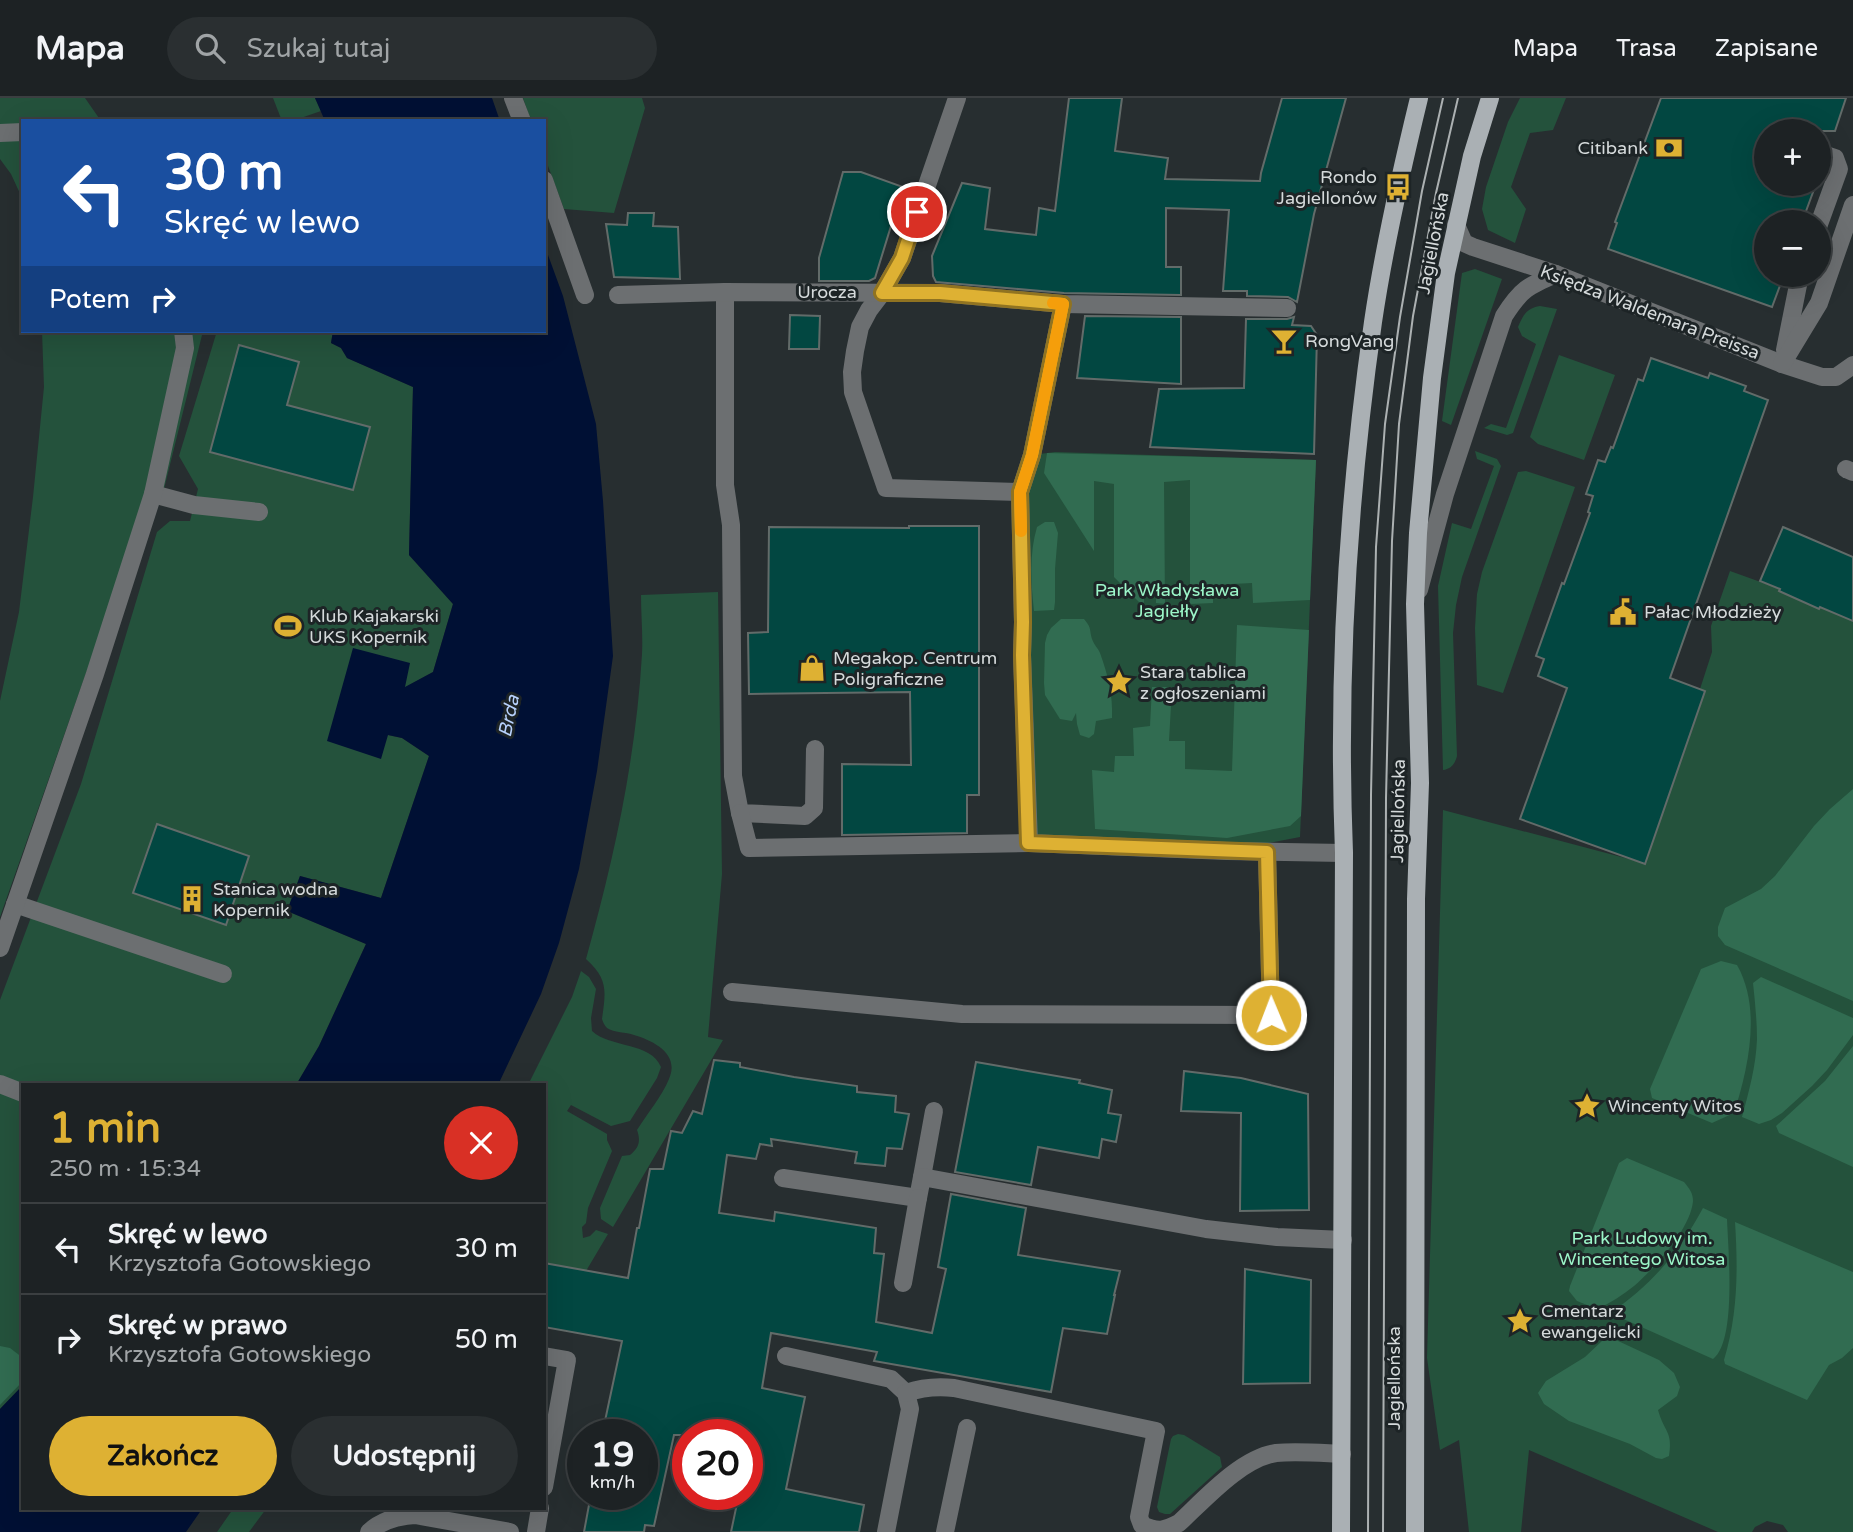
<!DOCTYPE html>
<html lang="pl">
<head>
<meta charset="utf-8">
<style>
  body { margin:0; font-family:"Varela Round",sans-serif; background:#2a2f31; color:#f1f3f6; height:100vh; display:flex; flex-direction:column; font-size:26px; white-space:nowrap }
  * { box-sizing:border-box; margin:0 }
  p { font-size:23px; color:#a0a4a6 }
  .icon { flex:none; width:38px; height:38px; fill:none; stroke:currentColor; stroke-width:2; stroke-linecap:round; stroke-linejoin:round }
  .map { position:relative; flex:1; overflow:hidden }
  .panel { position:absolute; left:21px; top:985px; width:525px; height:427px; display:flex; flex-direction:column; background:#1d2224; border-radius:0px; box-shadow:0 7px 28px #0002,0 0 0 2px #3b3f41 }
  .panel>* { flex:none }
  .hud { position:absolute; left:21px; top:21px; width:525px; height:214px; border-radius:0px; box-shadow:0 7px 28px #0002,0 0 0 2px #3b3f41; background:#1a4fa0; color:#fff; overflow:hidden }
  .fabs { position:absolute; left:1754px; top:21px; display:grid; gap:14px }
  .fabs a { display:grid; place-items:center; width:77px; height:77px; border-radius:50%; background:#1d2224; box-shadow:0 7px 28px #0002,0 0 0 2px #3b3f41; font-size:35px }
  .speed { position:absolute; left:567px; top:1321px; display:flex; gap:14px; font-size:35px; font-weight:700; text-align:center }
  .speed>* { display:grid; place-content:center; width:91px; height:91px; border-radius:50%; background:#1d2224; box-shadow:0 7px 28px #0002,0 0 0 2px #3b3f41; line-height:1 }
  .speed small { font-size:18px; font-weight:400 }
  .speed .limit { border:10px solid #d22; background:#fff; color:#111 }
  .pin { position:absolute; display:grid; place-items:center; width:60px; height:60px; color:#fff; margin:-30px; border:4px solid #fff; border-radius:50%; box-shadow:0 2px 7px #0007 }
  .me { position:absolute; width:77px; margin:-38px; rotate:359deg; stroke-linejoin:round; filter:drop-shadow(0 0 5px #0008) }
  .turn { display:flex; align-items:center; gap:24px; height:147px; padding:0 28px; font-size:32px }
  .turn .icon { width:91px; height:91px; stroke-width:2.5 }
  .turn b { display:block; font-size:49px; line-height:60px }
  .then { display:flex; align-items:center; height:66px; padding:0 28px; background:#0003; gap:14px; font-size:26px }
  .round { display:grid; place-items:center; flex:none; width:74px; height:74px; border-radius:37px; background:#2a2f31 }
  .overview { display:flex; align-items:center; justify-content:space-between; height:119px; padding:0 28px }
  h1 { font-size:42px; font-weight:700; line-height:52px; color:#deb133 }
  .button { display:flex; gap:14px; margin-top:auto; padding:14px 28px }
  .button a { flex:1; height:80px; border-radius:42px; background:#deb133; color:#111; font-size:28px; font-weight:700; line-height:80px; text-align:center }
  .button a+a { background:#2a2f31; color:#f1f3f6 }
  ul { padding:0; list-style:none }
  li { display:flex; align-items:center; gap:21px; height:91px; padding:0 28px; border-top:2px solid #3b3f41 }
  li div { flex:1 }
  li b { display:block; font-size:26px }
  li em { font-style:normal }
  header { display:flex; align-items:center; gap:42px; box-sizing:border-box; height:98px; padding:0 35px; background:#1d2224; border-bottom:2px solid #3b3f41 }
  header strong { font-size:33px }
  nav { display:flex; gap:38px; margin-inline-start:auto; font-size:24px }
  .search { width:490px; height:63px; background:#2a2f31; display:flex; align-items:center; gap:18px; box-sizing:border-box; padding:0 24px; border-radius:38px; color:#a0a4a6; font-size:26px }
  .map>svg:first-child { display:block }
  .green { fill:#24523c }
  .forest { fill:#316c51 }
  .water { fill:#001034 }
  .building { fill:#024741; stroke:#626b69; stroke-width:2 }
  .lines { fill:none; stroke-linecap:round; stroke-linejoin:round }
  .minor { stroke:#6c6f71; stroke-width:18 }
  .major { stroke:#aab0b4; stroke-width:18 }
  .tram { stroke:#acb1b2; stroke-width:2 }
  .route-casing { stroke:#907321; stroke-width:18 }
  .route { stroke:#deb133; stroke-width:12 }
  .slow { stroke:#f59e0b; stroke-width:12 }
  .labels { text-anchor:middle; stroke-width:6; stroke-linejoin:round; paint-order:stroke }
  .poi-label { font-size:18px; fill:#d5dadb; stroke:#1d2426; text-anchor:start }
  .street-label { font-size:18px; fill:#d5dadb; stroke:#1d2426 }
  .park-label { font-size:18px; fill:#9cf6c9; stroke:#1d2426 }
  .water-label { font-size:19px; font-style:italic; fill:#b7d1fb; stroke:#1d2426 }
</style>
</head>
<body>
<header>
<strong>Mapa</strong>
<div class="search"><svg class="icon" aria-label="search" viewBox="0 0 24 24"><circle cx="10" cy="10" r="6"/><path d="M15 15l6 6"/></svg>Szukaj tutaj</div>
<nav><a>Mapa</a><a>Trasa</a><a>Zapisane</a></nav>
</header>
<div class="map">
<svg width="1853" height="1434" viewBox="0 0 1853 1434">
  <rect width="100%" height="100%" fill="#272e30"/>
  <!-- green -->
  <g class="green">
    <path d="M0,0H85L101,23H23V102L11,76L0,61Z"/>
    <path d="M273,0H315L321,13L292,23H282Z"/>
    <path d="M523,0H642L645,10L614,115L564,111L544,57V23H531Z"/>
    <path d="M1520,0H1566L1553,32L1530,35L1511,89L1526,111L1515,145L1488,132L1482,111L1486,89L1508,24Z"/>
    <path d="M1475,171L1502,181L1451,327L1442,323L1462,175Z"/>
    <path d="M1540,208L1557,211L1513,335L1507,337L1484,330L1491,326L1506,330L1536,246L1522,238L1518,229C1523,217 1527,210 1540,208Z"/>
    <path d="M42,233H203L162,399L86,575L0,819V603L19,514L33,399L44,289Z"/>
    <path d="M217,233H333L331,245L341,250L347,260L413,289L409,457L453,506L433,574L404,590L388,637L402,640L429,658L381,800L300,778L287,813L366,846L319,948L296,987H23V1287L0,1311V902L81,686L157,434L170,423H190L198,391L179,358Z"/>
    <path d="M1559,257L1615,277L1584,362L1538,346L1530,339Z"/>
    <path d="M1475,353L1497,361L1501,368L1462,479L1456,507L1453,535L1457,658C1455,666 1451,671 1443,672L1438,488L1452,425L1471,431L1494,368L1477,361Z"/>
    <path d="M1055,354L1316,362L1300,739L1227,753L1029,745L1020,394L1032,357Z"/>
    <path d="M1526,373L1575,389L1503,595L1477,587L1475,530L1477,496L1482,474L1518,374Z"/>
    <path d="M1730,473L1780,491V494L1819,510L1820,509L1853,523V1434H1788L1783,1427L1767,1423L1755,1429L1752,1434H1718L1529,1352L1521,1434H1469L1459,1342L1440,1352L1427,1260L1443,712L1644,765L1705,594L1700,591L1712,554L1711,528Z"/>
    <path d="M718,494L722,776L708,939L723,942L613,1129L601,1121L600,1110L622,1058L630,1057C639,1050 641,1043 637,1032C647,1016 662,998 669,981C680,956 654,943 634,937C626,934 614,935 607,930C604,927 603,924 602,921C606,892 608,881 586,861C614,761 636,660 642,556C643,537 641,517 641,497Z"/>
    <path d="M581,873L589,879L596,891L591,920L592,933C610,950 651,944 661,969L657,980L630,1023L611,1028L571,1007L567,1013L607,1036V1042L612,1053L588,1110L586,1125L582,1129L583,1140L590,1138L596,1132L608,1136L586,1173L544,1165V987H528L572,899Z"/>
    <path d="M1178,1336L1184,1337L1220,1359L1222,1369L1170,1416H1165L1159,1414L1157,1409L1171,1341L1173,1338Z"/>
    <path d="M233,1411V1410L266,1411L249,1434H217Z"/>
  </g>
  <!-- forest -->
  <g class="forest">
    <path d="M1047,355L1316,362L1310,502L1253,505L1252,485L1213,487V505L1190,506V382L1164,384L1165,506L1156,505V494H1144V505H1140L1114,479V386L1094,383V453L1044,375Z"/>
    <path d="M1045,424H1054L1058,435L1055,471V504L1054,512L1034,513C1031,485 1029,456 1037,429Z"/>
    <path d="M1061,521H1084C1092,531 1089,530 1092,541C1094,547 1098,550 1100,555C1108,577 1113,597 1112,620L1096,623L1094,636L1089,640L1080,637L1077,626L1076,615L1072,623L1060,621L1045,597L1044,585L1045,545L1047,537L1051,530Z"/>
    <path d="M1237,527L1309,532L1301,718L1290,728L1227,740L1095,731L1092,672L1114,674L1115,658H1134L1133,630L1150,628L1152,589H1172L1169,643H1185V671L1232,673Z"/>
    <path d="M1853,691V903L1725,847L1718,838V829L1725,810L1761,791L1775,778L1814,728L1830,711Z"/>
    <path d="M1721,863L1737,867C1762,911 1748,971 1734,1015L1712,1025L1652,1000L1650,991L1701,871Z"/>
    <path d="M1761,879L1853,920V937L1827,972L1812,988L1782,1015L1771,1022L1759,1026L1742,1019C1749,993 1756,968 1757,941C1757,923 1755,904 1753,885Z"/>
    <path d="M1853,948V1069L1779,1035L1776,1028L1825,983Z"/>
    <path d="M1627,1060L1684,1084C1689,1090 1693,1095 1693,1103C1691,1130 1654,1171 1634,1188C1623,1197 1610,1205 1597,1211L1577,1203L1569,1193L1570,1188L1619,1065Z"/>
    <path d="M1703,1110L1727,1121C1728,1150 1737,1243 1713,1261L1610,1215C1652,1187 1679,1154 1703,1110Z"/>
    <path d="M1735,1124L1853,1174V1250L1842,1260L1829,1267L1807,1302L1725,1266L1724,1262C1738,1216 1738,1171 1735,1124Z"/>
    <path d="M1603,1242H1616L1659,1262L1674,1275L1680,1289L1677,1298L1658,1312C1664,1334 1673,1333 1669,1358L1662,1361L1656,1360L1630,1346L1569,1323L1544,1306L1538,1295L1546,1283L1585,1259Z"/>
    <path d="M0,1248L10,1250L23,1260V1283L0,1307Z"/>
  </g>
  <!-- water -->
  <g class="water">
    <path d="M315,0H492L500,23H325Z"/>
    <path d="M544,146L563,198L596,326L603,403L613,558L597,673L579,771L559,845L541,896L498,987H296L319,948L366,846L287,813L300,778L381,800L429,658L402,640L388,637L381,661L327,643L353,550L410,565L405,589L433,574L453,506L409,457L413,289L347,260L341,250L331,245L333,233H544Z"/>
    <path d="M23,1287V1410L202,1411L186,1434H0V1311Z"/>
  </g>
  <!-- building -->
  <g class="building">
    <path d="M1069,0H1122L1115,53L1168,60L1165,81L1260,83L1261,75L1282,0H1346L1314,116L1297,204L1288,199L1247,198V193H1223L1229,112L1166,110V169H1181V197L1064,195L936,184L933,178L932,158L962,85L990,90L985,131L1036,137L1039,110L1055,113Z"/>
    <path d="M1661,0H1846L1835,33H1766V86H1816L1802,124H1766V177H1784L1772,209L1608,151L1617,125L1615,124Z"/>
    <path d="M843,74H861L903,89L875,180L869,183H819V160Z"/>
    <path d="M628,115H654L653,128L678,129L680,181L614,179L606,126L627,127Z"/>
    <path d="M790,217L820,218L819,251H789Z"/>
    <path d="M1085,218L1181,219V286L1077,280Z"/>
    <path d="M1294,219L1292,227L1311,228L1317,237L1314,356L1150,349L1159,291L1244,290L1246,221H1287Z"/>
    <path d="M239,247L299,264L287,307L370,329L353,392L210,354Z"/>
    <path d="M1651,260L1708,280L1710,275L1746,288L1744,293L1768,302L1670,580L1705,593L1645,766L1520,721L1567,590L1538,578L1544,561L1536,558L1562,485L1564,486L1590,415L1588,414L1593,398L1586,396L1598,362L1605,364L1611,349L1613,350L1638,281L1643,283Z"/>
    <path d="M909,428H979V697H967V735L842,737V666L911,667L910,594L749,596L748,535L768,534L769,429L909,430Z"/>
    <path d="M1783,429L1853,459V523L1820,509L1819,511L1779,493L1780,491L1760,483Z"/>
    <path d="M157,726L249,758L226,827L133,795Z"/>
    <path d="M714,962L740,965V969L794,979L857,988V994L896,998L895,1014L909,1016L902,1051L887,1050L885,1068L855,1065L857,1054L771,1041L772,1048L760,1046L756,1061L727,1057L719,1115L774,1123L775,1114L876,1130L874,1155L884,1156L876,1224L932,1235L946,1171L938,1169L951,1096L1026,1110L1018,1157L1120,1173L1114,1197H1115L1107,1236L1063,1230L1051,1294L874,1263L877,1254L771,1235L762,1290L805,1299L786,1391L864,1407L859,1434H731L739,1396H747V1337H674L654,1428L645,1427L644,1434H584L591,1396H642V1337H602L622,1243L544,1229V1165L628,1180L637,1130H639L650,1071H663L671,1033L682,1035L693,1013L702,1016Z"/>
    <path d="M976,964L1080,982L1079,985L1112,992L1108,1015L1121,1017L1116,1044L1102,1041L1099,1060L1038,1049L1031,1087L955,1074Z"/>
    <path d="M1184,973L1241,980L1308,996L1309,1112L1240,1113L1241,1015L1181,1013Z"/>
    <path d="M1245,1171L1311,1182L1310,1285L1243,1286Z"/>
  </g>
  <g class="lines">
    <!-- minor -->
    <g class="minor">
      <path d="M513,0L522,23"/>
      <path d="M957,0L902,160L882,195L869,212L860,229L855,253L852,274L853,294L886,390L1020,394"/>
      <path d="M0,35L23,34"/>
      <path d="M544,82L585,197"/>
      <path d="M1456,127L1464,145L1473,149L1556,176L1782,266L1822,279H1836L1853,267"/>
      <path d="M1818,129L1839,71L1835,60L1826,57"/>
      <path d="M725,194V387L731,427L733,678L740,715L805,718L814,710L815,651"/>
      <path d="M618,197L725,194L940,195L1063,206L1287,210"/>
      <path d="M1063,206L1032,357L1020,394L1023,524L1022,557L1029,745L1227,753L1344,755"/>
      <path d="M1785,252L1798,187L1801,177"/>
      <path d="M1782,266L1819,205L1853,107"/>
      <path d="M1846,371L1853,374"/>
      <path d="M153,396L194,407L259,414"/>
      <path d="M1419,492L1445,396L1504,218C1521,191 1528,188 1556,176"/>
      <path d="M740,715L749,750L1029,745"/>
      <path d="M15,806L223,876"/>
      <path d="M0,850L95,576L153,396L185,250L183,233"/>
      <path d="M732,894L962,916L1271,917L1267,754"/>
      <path d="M0,986L23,995"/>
      <path d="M922,1079L934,1013"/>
      <path d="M783,1080L918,1100L922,1079L1206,1131L1277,1139L1343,1142"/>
      <path d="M903,1185L918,1100"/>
      <path d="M544,1258L567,1262L544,1389"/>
      <path d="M786,1258L891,1281L906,1295L910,1311L886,1434"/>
      <path d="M906,1295C923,1289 937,1288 954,1290L1156,1333L1139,1419L1142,1427C1158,1434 1164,1433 1179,1425C1204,1402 1241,1360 1276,1355C1297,1353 1320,1355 1342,1356"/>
      <path d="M369,1434C382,1422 397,1418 415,1417L510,1434"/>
      <path d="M536,1434L540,1410"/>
      <path d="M945,1434L967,1330"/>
    </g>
    <!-- major -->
    <g class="major">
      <path d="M1341,1434L1344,755C1337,578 1348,399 1373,224C1384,149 1401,74 1419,0"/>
      <path d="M1415,1434L1416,801L1420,685L1415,506L1418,435L1432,280L1446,175L1472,58L1490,0"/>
    </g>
    <!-- tram -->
    <g class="tram">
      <path d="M1368,1434L1371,697L1376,449L1385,326L1400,219L1422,93L1443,0"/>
      <path d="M1383,1434L1386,700L1392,443L1399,326L1413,218L1436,95L1458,0"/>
    </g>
  </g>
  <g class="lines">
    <defs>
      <path id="route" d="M917,114L902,160L882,195H940L1063,206L1032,357L1020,394L1023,524L1022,557L1028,745L1267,754L1271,917"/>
    </defs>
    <!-- route casing -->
    <use href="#route" class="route-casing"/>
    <!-- route -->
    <use href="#route" class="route"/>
    <!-- slow -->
    <path class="slow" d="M1021,433L1020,394L1032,357L1063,206L1053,205"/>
  </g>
  <!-- icons -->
  <defs>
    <symbol id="bank-bare" viewBox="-9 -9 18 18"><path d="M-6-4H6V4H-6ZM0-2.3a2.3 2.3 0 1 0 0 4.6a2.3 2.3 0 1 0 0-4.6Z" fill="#deb133" stroke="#1d2426" stroke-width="2.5" paint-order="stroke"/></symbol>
    <symbol id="bus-bare" viewBox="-9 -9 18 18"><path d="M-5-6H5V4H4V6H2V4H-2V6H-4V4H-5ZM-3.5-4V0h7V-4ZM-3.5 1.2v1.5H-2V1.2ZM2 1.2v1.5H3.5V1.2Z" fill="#deb133" stroke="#1d2426" stroke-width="2.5" paint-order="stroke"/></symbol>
    <symbol id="bar-bare" viewBox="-9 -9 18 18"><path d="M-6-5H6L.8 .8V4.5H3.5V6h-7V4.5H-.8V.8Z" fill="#deb133" stroke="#1d2426" stroke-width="2.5" paint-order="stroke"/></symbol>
    <symbol id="civic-bare" viewBox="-9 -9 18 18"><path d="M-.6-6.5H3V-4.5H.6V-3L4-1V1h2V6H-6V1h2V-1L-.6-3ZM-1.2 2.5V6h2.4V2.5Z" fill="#deb133" stroke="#1d2426" stroke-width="2.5" paint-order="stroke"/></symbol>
    <symbol id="stadium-bare" viewBox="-9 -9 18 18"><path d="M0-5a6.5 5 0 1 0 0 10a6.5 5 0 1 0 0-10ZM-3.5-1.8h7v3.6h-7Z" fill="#deb133" stroke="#1d2426" stroke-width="2.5" paint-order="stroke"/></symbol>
    <symbol id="shop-bare" viewBox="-9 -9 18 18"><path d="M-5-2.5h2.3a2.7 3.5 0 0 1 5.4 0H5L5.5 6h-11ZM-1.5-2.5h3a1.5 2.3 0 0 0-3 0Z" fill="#deb133" stroke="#1d2426" stroke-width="2.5" paint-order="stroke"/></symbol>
    <symbol id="sight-bare" viewBox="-9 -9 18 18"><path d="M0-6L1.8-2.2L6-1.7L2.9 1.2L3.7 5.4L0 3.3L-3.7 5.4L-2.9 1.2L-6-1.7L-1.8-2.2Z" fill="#deb133" stroke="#1d2426" stroke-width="2.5" paint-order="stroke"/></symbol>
    <symbol id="building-bare" viewBox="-9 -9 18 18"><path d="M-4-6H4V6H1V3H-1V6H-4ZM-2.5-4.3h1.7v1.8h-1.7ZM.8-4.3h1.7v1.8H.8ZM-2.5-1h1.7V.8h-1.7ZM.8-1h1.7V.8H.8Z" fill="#deb133" stroke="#1d2426" stroke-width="2.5" paint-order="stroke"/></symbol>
  </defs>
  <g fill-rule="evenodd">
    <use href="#bank-bare" x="1650" y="31" width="38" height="38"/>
    <use href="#bus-bare" x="1379" y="70" width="38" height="38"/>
    <use href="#bar-bare" x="1265" y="224" width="38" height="38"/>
    <use href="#civic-bare" x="1604" y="495" width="38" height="38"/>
    <use href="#stadium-bare" x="269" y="509" width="38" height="38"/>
    <use href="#shop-bare" x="793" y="551" width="38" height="38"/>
    <use href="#sight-bare" x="1100" y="565" width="38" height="38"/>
    <use href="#building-bare" x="173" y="782" width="38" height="38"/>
    <use href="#sight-bare" x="1568" y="989" width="38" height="38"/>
    <use href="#sight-bare" x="1501" y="1204" width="38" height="38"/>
  </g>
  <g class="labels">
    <!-- poi labels -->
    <g class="poi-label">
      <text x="1648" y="56" text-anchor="end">Citibank</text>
      <text x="1377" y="85" text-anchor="end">Rondo<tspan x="1377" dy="21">Jagiellonów</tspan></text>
      <text x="1305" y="249">RongVang</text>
      <text x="1644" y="520">Pałac Młodzieży</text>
      <text x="309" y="524">Klub Kajakarski<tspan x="309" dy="21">UKS Kopernik</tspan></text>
      <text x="833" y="566">Megakop. Centrum<tspan x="833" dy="21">Poligraficzne</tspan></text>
      <text x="1140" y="580">Stara tablica<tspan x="1140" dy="21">z ogłoszeniami</tspan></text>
      <text x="213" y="797">Stanica wodna<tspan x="213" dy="21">Kopernik</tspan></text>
      <text x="1608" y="1014">Wincenty Witos</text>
      <text x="1541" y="1219">Cmentarz<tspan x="1541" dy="21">ewangelicki</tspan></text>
    </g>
    <!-- street labels -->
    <g class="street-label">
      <text transform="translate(1433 145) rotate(-79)" y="6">Jagiellońska</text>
      <text x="827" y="200">Urocza</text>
      <text transform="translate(1650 214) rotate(21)" y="6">Księdza Waldemara Preissa</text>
      <text transform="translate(1398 713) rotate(-89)" y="6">Jagiellońska</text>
      <text transform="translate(1394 1280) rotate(-90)" y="6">Jagiellońska</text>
    </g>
    <!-- park labels -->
    <g class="park-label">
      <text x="1167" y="498">Park Władysława<tspan x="1167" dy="21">Jagiełły</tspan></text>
      <text x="1642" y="1146">Park Ludowy im.<tspan x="1642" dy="21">Wincentego Witosa</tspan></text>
    </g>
    <!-- water labels -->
    <g class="water-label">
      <text transform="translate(508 618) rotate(-78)" y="7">Brda</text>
    </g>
  </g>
</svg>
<div class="fabs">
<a>+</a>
<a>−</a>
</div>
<div class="speed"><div>19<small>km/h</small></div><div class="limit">20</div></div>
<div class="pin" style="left:917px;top:114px;background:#d93025"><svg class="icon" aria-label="arrive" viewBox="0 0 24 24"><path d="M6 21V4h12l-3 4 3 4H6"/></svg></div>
<svg class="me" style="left:1271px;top:917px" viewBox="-20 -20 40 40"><circle r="17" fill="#deb133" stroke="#fff" stroke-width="3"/><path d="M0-11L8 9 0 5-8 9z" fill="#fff"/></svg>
<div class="hud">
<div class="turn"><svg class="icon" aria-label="left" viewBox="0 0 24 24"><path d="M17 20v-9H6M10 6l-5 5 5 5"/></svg><div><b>30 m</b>Skręć w lewo</div></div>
<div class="then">Potem<svg class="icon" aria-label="right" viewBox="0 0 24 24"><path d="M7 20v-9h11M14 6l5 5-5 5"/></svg></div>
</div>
<section class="panel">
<div class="overview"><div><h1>1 min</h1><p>250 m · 15:34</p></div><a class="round" style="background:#d93025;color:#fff"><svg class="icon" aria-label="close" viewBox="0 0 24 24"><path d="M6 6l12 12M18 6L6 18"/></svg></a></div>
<ul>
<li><svg class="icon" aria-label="left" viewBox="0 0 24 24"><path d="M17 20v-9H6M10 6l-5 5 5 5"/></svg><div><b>Skręć w lewo</b><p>Krzysztofa Gotowskiego</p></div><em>30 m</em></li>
<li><svg class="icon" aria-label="right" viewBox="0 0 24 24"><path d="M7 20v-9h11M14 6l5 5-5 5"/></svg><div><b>Skręć w prawo</b><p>Krzysztofa Gotowskiego</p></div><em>50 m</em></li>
</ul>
<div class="button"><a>Zakończ</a><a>Udostępnij</a></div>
</section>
</div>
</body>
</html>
